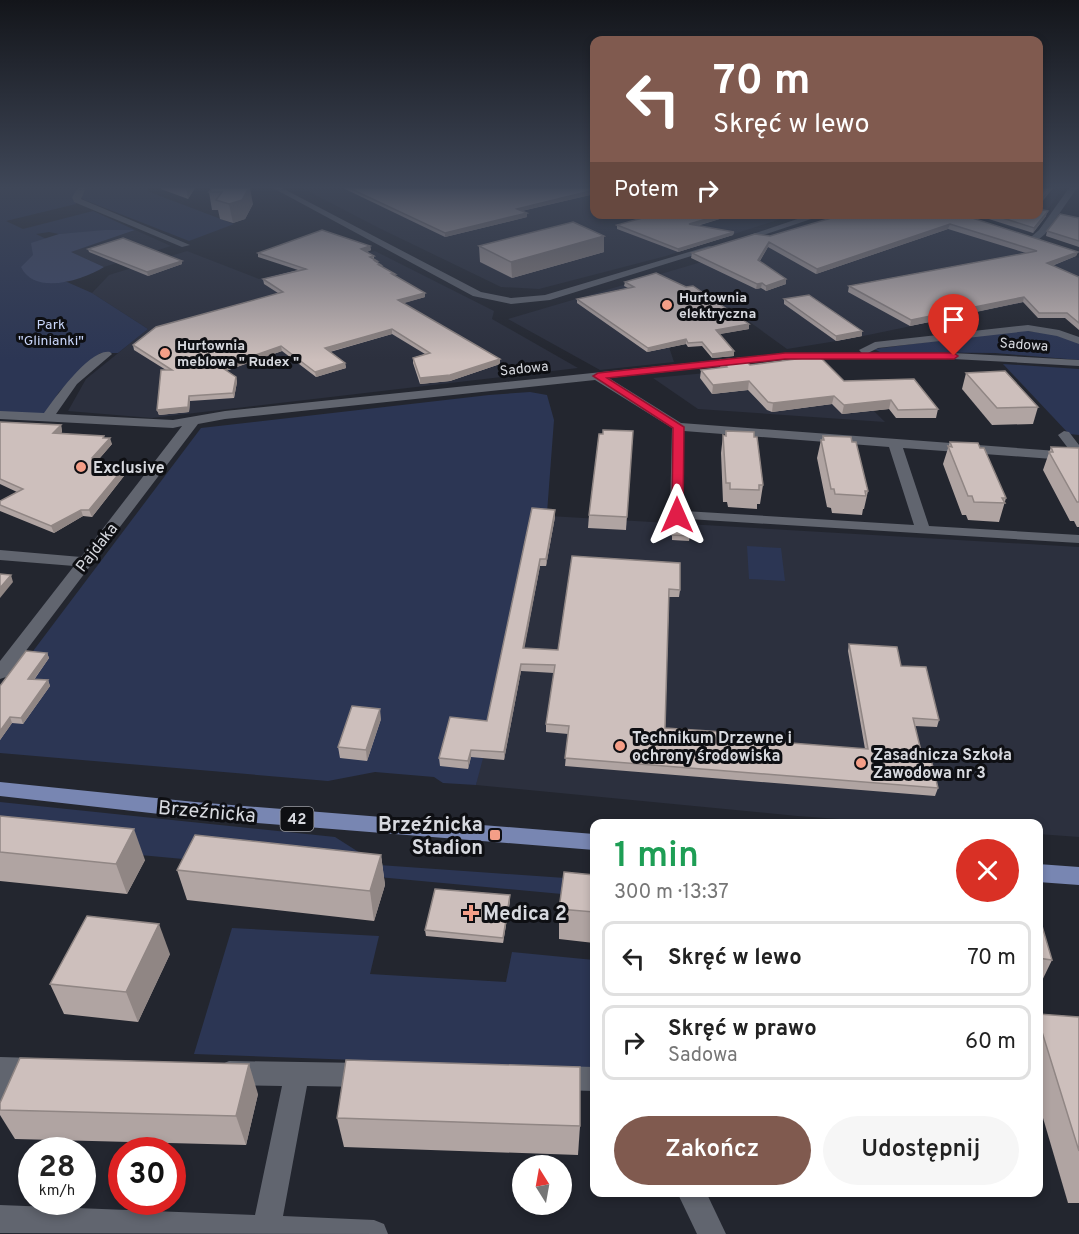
<!DOCTYPE html>
<html lang="pl">
<head>
<meta charset="utf-8">
<style>
  body { margin:0; font-family:Overpass,sans-serif; background:#f6f6f6; color:#222; height:100vh; display:flex; flex-direction:column; font-size:22px; white-space:nowrap }
  * { box-sizing:border-box; margin:0 }
  p { font-size:20px; color:#767676 }
  .icon { flex:none; width:33px; height:33px; fill:none; stroke:currentColor; stroke-width:2; stroke-linecap:round; stroke-linejoin:round }
  .map { position:relative; flex:1; overflow:hidden }
  .drawer { position:absolute; left:590px; top:819px; width:453px; height:378px; display:flex; flex-direction:column; background:#fff; border-radius:12px; box-shadow:0 3px 9px #0003 }
  .drawer>* { flex:none }
  .banner { position:absolute; left:590px; top:36px; width:453px; height:183px; border-radius:12px; box-shadow:0 3px 9px #0003; background:#805a4f; color:#fff; overflow:hidden }
  .needle { width:39px; rotate:349deg }
  .fabs { position:absolute; left:512px; top:1155px; display:grid; gap:12px }
  .fabs a { display:grid; place-items:center; width:60px; height:60px; border-radius:50%; background:#fff; box-shadow:0 3px 9px #0003; font-size:30px }
  .speed { position:absolute; left:18px; top:1137px; display:flex; gap:12px; font-size:30px; font-weight:700; text-align:center }
  .speed>* { display:grid; place-content:center; width:78px; height:78px; border-radius:50%; background:#fff; box-shadow:0 3px 9px #0003; line-height:1 }
  .speed small { font-size:15px; font-weight:400 }
  .speed .limit { border:9px solid #d22; background:#fff; color:#111 }
  .pin { position:absolute; display:grid; place-items:center; width:51px; height:51px; color:#fff; margin:-62px -26px; border-radius:50% 50% 50% 0; rotate:-45deg; box-shadow:0 0 6px #0007 }
  .pin .icon { rotate:45deg }
  .me { position:absolute; width:66px; margin:-33px; rotate:0deg; stroke-linejoin:round; filter:drop-shadow(0 0 4px #0008) }
  .turn { display:flex; align-items:center; gap:21px; height:126px; padding:0 24px; font-size:27px }
  .turn .icon { width:78px; height:78px; stroke-width:2.5 }
  .turn b { display:block; font-size:42px; line-height:51px }
  .then { display:flex; align-items:center; height:57px; padding:0 24px; background:#0003; gap:12px; font-size:22px }
  .round { display:grid; place-items:center; flex:none; width:63px; height:63px; border-radius:32px; background:#f6f6f6 }
  .overview { display:flex; align-items:center; justify-content:space-between; height:102px; padding:0 24px }
  h1 { font-size:36px; font-weight:600; line-height:45px; color:#1e9e55 }
  .button { display:flex; gap:12px; margin-top:auto; padding:12px 24px }
  .button a { flex:1; height:69px; border-radius:36px; background:#805a4f; color:#fff; font-size:24px; font-weight:600; line-height:69px; text-align:center }
  .button a+a { background:#f6f6f6; color:#222 }
  ul { padding:0; list-style:none }
  li { display:flex; align-items:center; gap:18px; height:75px; margin:0 12px 9px; padding:0 12px; border:3px solid #e0e0e0; border-radius:12px }
  li div { flex:1 }
  li b { display:block; font-size:22px }
  li em { font-style:normal }
  .map>svg:first-child { display:block }
  .built { fill:#2c303e }
  .green { fill:#2c3654 }
  .forest { fill:#3f496a }
  .lines { fill:none; stroke-linecap:round; stroke-linejoin:round }
  .minor { fill:#61656f; fill-rule:evenodd }
  .tertiary { fill:#61656f; fill-rule:evenodd }
  .primary { fill:#7886b2; fill-rule:evenodd }
  .wall { fill:#b0a4a2 }
  .shaded-wall { fill:#908684 }
  .building { fill:#cdbfbc; stroke:#908684; stroke-width:1.5 }
  .route { fill:#e11d48; stroke:#92132f; stroke-width:1.5 }
  .poi-dot { fill:#f49e87; stroke:#0e0f13; stroke-width:2 }
  .labels { text-anchor:middle; stroke-width:6; stroke-linejoin:round; paint-order:stroke }
  .far-poi-label { font-size:14px; font-weight:bold; fill:#d7d9df; stroke:#0e0f13; text-anchor:start }
  .far-park-label { font-size:14px; fill:#c8d5f9; stroke:#0e0f13 }
  .far-street-label { font-size:14px; fill:#d7d9df; stroke:#0e0f13 }
  .shield { fill:#0e0f13; stroke:#9b9ca2; stroke-width:1.5 }
  .shield-label { font-size:15px; font-weight:bold; fill:#d7d9df }
  .poi-label { font-size:16px; font-weight:bold; fill:#d7d9df; stroke:#0e0f13; text-anchor:start }
  .street-label { font-size:16px; fill:#d7d9df; stroke:#0e0f13 }
  .near-street-label { font-size:20px; fill:#d7d9df; stroke:#0e0f13 }
  .near-poi-label { font-size:20px; font-weight:bold; fill:#d7d9df; stroke:#0e0f13; text-anchor:end }
</style>
</head>
<body>
<div class="map">
<svg width="1079" height="1234" viewBox="0 0 1079 1234">
  <rect width="100%" height="100%" fill="#23262f"/>
  <!-- built -->
  <g class="built">
    <path d="M302,188H594V214L793,215L666,256L539,289L501,287L379,228Z"/>
    <path d="M1038,188H1063L1033,230H1020L967,215L1038,214Z"/>
    <path d="M861,215L982,229L1079,258V291L849,339L787,349L729,307L642,325L669,347L674,362L600,370L508,319Z"/>
    <path d="M135,230L171,246L104,267L70,252Z"/>
    <path d="M187,251L259,279L375,251L494,311L492,319L578,368L152,418L68,411L86,379L148,329L92,293L109,275Z"/>
    <path d="M824,362L885,422L698,409L653,378Z"/>
    <path d="M532,515L1079,547V837L1038,834V824L894,823L797,816L476,785Z"/>
  </g>
  <!-- green -->
  <g class="green">
    <path d="M0,188H78L76,204L6,221L23,229L93,211L135,230L59,234L49,232L36,234L67,249L86,263L42,282H67L92,293L148,329L118,353H100L59,392L44,416L0,413Z"/>
    <path d="M86,188H148L147,191L234,224L189,241L82,199L81,193Z"/>
    <path d="M1019,330L1053,334L1079,343V360L995,353L880,352L874,349Z"/>
    <path d="M1003,364L1079,369V435L1069,434Z"/>
    <path d="M530,392L547,395L554,420L547,513L476,785L443,783L434,777L375,772L328,781L0,753V695L201,428L489,395Z"/>
    <path d="M747,546L781,548L785,581L749,579Z"/>
    <path d="M0,802L335,837L379,865L594,880V897L0,842Z"/>
    <path d="M232,928L379,936L370,974L506,982L512,952L594,960V1069L194,1054Z"/>
  </g>
  <!-- forest -->
  <path class="forest" d="M105,230H135L71,252L104,267C83,280 35,296 21,267L33,255L31,243L59,234Z"/>
  <g class="lines">
    <!-- minor -->
    <g class="minor">
      <path d="M78,188H86L81,199L190,245L182,247L74,202L72,197Z"/>
      <path d="M1069,188H1077L1045,234L1037,241H1031V237L1039,230Z"/>
      <path d="M1028,325L1059,330L1079,337V344L1057,336L1028,331L878,348L868,353H953L1079,360V366L953,359H785L609,378L681,423L1071,452L1058,435L1064,431L1069,432L1079,445V461L903,448L929,526L1079,535V543L672,518L670,515L672,428L595,380L225,419L198,424L6,677L0,679V661L74,566L0,560V550L81,557L182,426L173,428L0,419V411L44,413C55,398 90,348 110,352L112,354L77,384L56,414L173,420L225,411L785,353H862L859,350L875,342ZM684,431L889,447L914,525L684,511Z"/>
      <path d="M0,1057L35,1058L44,1062L48,1070L44,1078L35,1082L19,1081L9,1102L0,1105Z"/>
      <path d="M229,1061L365,1063L374,1066L378,1075L374,1084L365,1087L307,1086L283,1216L374,1220L384,1224L388,1234L0,1233V1205L255,1215L282,1086L229,1085L220,1081L216,1073L220,1065Z"/>
      <path d="M559,1066L594,1067V1091L559,1090L550,1087L546,1078L550,1069Z"/>
      <path d="M677,1192H706L726,1234H697Z"/>
    </g>
    <!-- tertiary -->
    <g class="tertiary">
      <path d="M273,188H282L481,292L511,298L545,295L709,246L717,248L550,300L511,304L473,296Z"/>
      <path d="M812,214H826L740,243L732,241Z"/>
    </g>
    <!-- primary -->
    <g class="primary">
      <path d="M0,782L195,802L594,834V850L195,818L0,796Z"/>
      <path d="M1038,864L1079,867V885L1038,882Z"/>
    </g>
  </g>
  <!-- wall -->
  <g class="wall">
    <path d="M161,188H195L188,199L161,189Z"/>
    <path d="M212,188L253,204L245,219L233,223L220,219L218,210H212L209,192Z"/>
    <path d="M343,188H594V196L590,195L522,211L527,213V217L445,237Z"/>
    <path d="M647,214H736L697,226L734,232L733,235L678,252L617,229V225L647,217Z"/>
    <path d="M960,214L1078,252L1076,256L1052,266L1079,277V330L1065,318H1038L1023,302L970,313L974,315L973,321L947,325L939,320L910,326L848,292L849,286L1026,253L948,229L816,274L768,247L760,261L786,279V284L766,291L761,288L756,289L691,258L692,253L770,236Z"/>
    <path d="M973,214H1038L1046,216L1033,233Z"/>
    <path d="M1079,218V247L1046,236L1047,231Z"/>
    <path d="M604,236V252L512,278L480,262L479,246Z"/>
    <path d="M370,246L371,250L367,252L374,256V259L377,261L378,263L381,265V266L395,274V276L425,293V297L403,303L500,359V364L450,381L420,384L413,363V358L425,354L392,334L330,352L345,363L346,368L316,377L282,351L226,371L236,377L237,382L234,398L190,401L189,412L159,415L157,410L166,370L134,350L133,345L278,293L264,284L263,279L298,270L258,257V253Z"/>
    <path d="M88,249L182,264L148,276L89,252Z"/>
    <path d="M625,282L749,324V329L719,334L734,356L712,358L702,346L688,347L686,344L647,352L577,303V299L628,288L624,286Z"/>
    <path d="M784,299L862,336L836,341L784,304Z"/>
    <path d="M721,360L844,381L938,409L936,418H896L889,409L842,414L832,404L772,412L767,410L748,390L712,394L700,378L701,370L720,368Z"/>
    <path d="M966,373L1038,407L1033,424L992,425L962,389Z"/>
    <path d="M0,422L61,425L62,432L61,433L104,438L112,444L98,460L124,476L92,517L83,516L54,533L0,511V501L17,492L0,484Z"/>
    <path d="M633,431L626,530L588,528L589,515L603,434Z"/>
    <path d="M726,431L754,437L763,485L760,504H757V509L728,507L727,502H723L721,453L723,435L725,436Z"/>
    <path d="M823,436L868,491L864,509H863L862,515L832,513L831,508L827,507L817,458L821,440H822Z"/>
    <path d="M950,442L1006,498L999,522L968,520L966,515H962L943,464Z"/>
    <path d="M1051,447L1079,448V527H1077L1074,521H1070L1043,470Z"/>
    <path d="M532,508L555,517L546,566H540L524,648L558,650L572,556L680,590L679,597H669L665,728L754,740L865,749L848,651L849,644L901,666L939,720L937,727L915,726L921,751L938,788L935,796L565,766L568,734L546,732V724L554,673L521,671L504,760L471,757L468,769L440,766L439,758L487,721Z"/>
    <path d="M672,523L690,536L689,541L672,540Z"/>
    <path d="M47,653L49,658L34,680H48L50,686L23,724L12,723L0,740V686Z"/>
    <path d="M381,719L367,761L340,758L338,747Z"/>
    <path d="M0,816L145,860L127,894L0,881Z"/>
    <path d="M381,855L385,885L374,921L187,900L177,870Z"/>
    <path d="M594,875V943L559,939V909Z"/>
    <path d="M510,901L503,943L426,936L425,930Z"/>
    <path d="M1038,918L1052,960L1038,989Z"/>
    <path d="M170,954L138,1022L64,1014L50,984Z"/>
    <path d="M1038,1014L1079,1017V1203H1068L1038,1101Z"/>
    <path d="M258,1094L246,1145L15,1139L0,1115V1103Z"/>
    <path d="M337,1118L580,1126L578,1155L344,1147Z"/>
    <path d="M917,1192H942L941,1194Z"/>
  </g>
  <!-- shaded-wall -->
  <g class="shaded-wall">
    <path d="M186,188H195L188,199Z"/>
    <path d="M249,188H250L253,204L245,219L233,223L229,204Z"/>
    <path d="M1051,188H1053L1038,207V204Z"/>
    <path d="M590,191V195L517,212V209Z"/>
    <path d="M1048,211L1046,216L1033,233L1034,228Z"/>
    <path d="M527,213V217L445,237V233Z"/>
    <path d="M724,214H736L689,228V224Z"/>
    <path d="M950,224L948,229L816,274L817,269Z"/>
    <path d="M734,232L733,235L678,252V249Z"/>
    <path d="M604,236V252L512,278L511,262Z"/>
    <path d="M769,242L768,247L757,265L758,260Z"/>
    <path d="M370,246L371,250L362,254L361,249Z"/>
    <path d="M1078,252L1076,256L1046,268L1047,263Z"/>
    <path d="M182,261V264L148,276L147,272Z"/>
    <path d="M786,279V284L766,291V286Z"/>
    <path d="M762,283L761,288L756,289L757,284Z"/>
    <path d="M425,293V297L398,305V300Z"/>
    <path d="M1024,297L1023,302L962,315L964,309Z"/>
    <path d="M940,314L939,320L910,326L911,320Z"/>
    <path d="M974,315L973,321L947,325L949,320Z"/>
    <path d="M749,324V329L715,335L716,330Z"/>
    <path d="M392,329V334L325,353V348Z"/>
    <path d="M862,331V336L836,341V336Z"/>
    <path d="M686,339V344L647,352L648,348Z"/>
    <path d="M281,346L282,351L222,372L221,367Z"/>
    <path d="M734,351V356L712,358V354Z"/>
    <path d="M500,359V364L450,381L420,384V378Z"/>
    <path d="M345,363L346,368L316,377L315,372Z"/>
    <path d="M236,377L237,382L234,398L233,393Z"/>
    <path d="M749,381L748,390L712,394L713,385Z"/>
    <path d="M189,396L190,401L189,412L159,415L157,410Z"/>
    <path d="M834,396L832,404L772,412L773,403Z"/>
    <path d="M891,400L889,409L842,414L844,405Z"/>
    <path d="M61,425L62,432L55,439L53,433Z"/>
    <path d="M110,438L112,444L94,465L92,458Z"/>
    <path d="M122,470L124,476L92,517L89,510Z"/>
    <path d="M81,510L83,516L54,533L51,526Z"/>
    <path d="M555,510V517L546,566V559Z"/>
    <path d="M540,559V566L523,656V648Z"/>
    <path d="M11,575L13,582L0,598V588Z"/>
    <path d="M47,653L49,658L30,685L28,679Z"/>
    <path d="M521,664V671L504,760V752Z"/>
    <path d="M48,680L50,686L23,724L21,718Z"/>
    <path d="M380,709L381,719L367,761L366,750Z"/>
    <path d="M10,717L12,723L0,740V731Z"/>
    <path d="M471,750V757L468,769V761Z"/>
    <path d="M134,829L145,860L127,894L116,864Z"/>
    <path d="M381,855L385,885L374,921L370,891Z"/>
    <path d="M510,895V901L503,943V938Z"/>
    <path d="M159,924L170,954L138,1022L126,992Z"/>
    <path d="M249,1064L258,1094L246,1145L236,1116Z"/>
  </g>
  <!-- building -->
  <g class="building">
    <path d="M212,188H249L242,200L229,204L216,200L222,192H209Z"/>
    <path d="M349,188H594V193L590,191L517,209L527,213L445,233Z"/>
    <path d="M1038,188H1051L1038,204Z"/>
    <path d="M1038,209L1048,211L1034,228L990,214H1038Z"/>
    <path d="M651,214H724L689,224L734,232L678,249L617,225L653,215Z"/>
    <path d="M845,214H960L1078,252L1047,263L1079,277V323L1067,313H1039L1024,297L964,309L974,315L949,320L940,314L911,320L849,286L1037,251L950,224L817,269L769,242L758,260L786,279L766,286L762,283L757,284L692,253L755,234L770,236Z"/>
    <path d="M1060,214L1079,218V241L1047,231Z"/>
    <path d="M573,222L604,236L511,262L479,246Z"/>
    <path d="M322,230L370,246L361,249L374,256L370,257L377,261H375L381,265H379L395,274H392L425,293L398,300L500,359L450,375L420,378L413,358L430,353L392,329L325,348L345,363L315,372L281,346L221,367L236,377L233,393L189,396L188,407L157,410L161,370H172L133,345L156,327L283,292L263,279L306,269L258,253Z"/>
    <path d="M123,238L182,261L147,272L88,249Z"/>
    <path d="M656,273L686,287L693,286L749,324L716,330L734,351L712,354L702,342L688,343L686,339L648,348L577,299L634,287L625,282Z"/>
    <path d="M809,295L862,331L836,336L784,299Z"/>
    <path d="M819,356L844,381L914,379L938,409L898,410L891,400L844,405L834,396L773,403L768,402L749,381L713,385L701,370L727,367L721,360L743,358L750,365Z"/>
    <path d="M1005,371L1038,407L997,408L966,373Z"/>
    <path d="M0,422L61,425L53,433L104,436L103,438H110L92,458L122,470L89,510H81L51,526L0,505V501L23,489L0,479Z"/>
    <path d="M603,430L633,431L627,517L589,515L599,434H603Z"/>
    <path d="M726,431L754,432V437H757L763,485H759V490L730,489V483H726L723,435L726,436Z"/>
    <path d="M823,436L851,437L852,442H856L868,491H865L866,496L835,494L834,489H831L821,440H824Z"/>
    <path d="M950,442L978,443L980,448H984L1006,498H1002L1005,503L974,502L972,496H968L948,446L952,447Z"/>
    <path d="M1051,447L1079,448V502H1077L1049,452H1053Z"/>
    <path d="M532,508L555,510L546,559H540L523,648L558,650L572,556L680,563V590L669,589L665,728L753,734L754,740L868,749L849,644L897,647L901,666L926,667L939,720L913,718L921,751H929L938,788L565,758L569,726L546,724L555,665L521,664L504,752L471,750L468,761L439,758L450,717L487,721Z"/>
    <path d="M672,518L690,519V536L672,535Z"/>
    <path d="M0,574L11,575L0,588Z"/>
    <path d="M26,651L47,653L28,679L48,680L21,718L10,717L0,731V686Z"/>
    <path d="M352,706L380,709L366,750L338,747Z"/>
    <path d="M0,816L134,829L116,864L0,852Z"/>
    <path d="M195,835L381,855L370,891L177,870Z"/>
    <path d="M564,872L594,875V912L559,909Z"/>
    <path d="M435,889L510,895L503,938L425,930Z"/>
    <path d="M87,916L159,924L126,992L50,984Z"/>
    <path d="M1038,918L1040,919L1052,960L1038,958Z"/>
    <path d="M1038,1014L1079,1017V1151L1038,1019Z"/>
    <path d="M20,1058L249,1064L236,1116L0,1110V1103Z"/>
    <path d="M346,1060L580,1067V1126L337,1118Z"/>
  </g>
  <!-- sky -->
  <linearGradient id="sky" x2="0" y2="1"><stop stop-color="#13151a"/><stop offset="0.52" stop-color="#3f4758"/><stop offset="1" stop-color="#3f4758" stop-opacity="0"/></linearGradient>
  <rect width="1079" height="360" fill="url(#sky)"/>
  <!-- route -->
  <path class="route" d="M785,353H954L958,356L954,359H785L607,378L684,427L683,515L677,519L672,517L673,428L593,376L598,373Z"/>
  <!-- markers -->
  <g class="poi-dot">
    <circle cx="667" cy="305" r="6"/>
    <circle cx="165" cy="353" r="6"/>
    <circle cx="81" cy="467" r="6"/>
    <circle cx="620" cy="746" r="6"/>
    <circle cx="861" cy="763" r="6"/>
    <rect x="489" y="829" width="12" height="12" rx="3"/>
    <path d="M468 904h6v6h6v6h-6v6h-6v-6h-6v-6h6z"/>
  </g>
  <g class="labels">
    <!-- far-poi labels -->
    <g class="far-poi-label">
      <text x="679" y="302">Hurtownia<tspan x="679" dy="16">elektryczna</tspan></text>
      <text x="177" y="350">Hurtownia<tspan x="177" dy="16">meblowa " Rudex "</tspan></text>
    </g>
    <!-- far-park labels -->
    <g class="far-park-label">
      <text x="51" y="329">Park<tspan x="51" dy="16">"Glinianki"</tspan></text>
    </g>
    <!-- far-street labels -->
    <g class="far-street-label">
      <text transform="translate(1024 344) rotate(4)" y="5">Sadowa</text>
      <text transform="translate(524 368) rotate(-6)" y="5">Sadowa</text>
    </g>
    <!-- shield labels -->
    <rect class="shield" x="280.5" y="807" width="33" height="24" rx="4.5"/>
    <g class="shield-label">
      <text x="297" y="824">42</text>
    </g>
    <!-- poi labels -->
    <g class="poi-label">
      <text x="93" y="473">Exclusive</text>
      <text x="632" y="743">Technikum Drzewne i<tspan x="632" dy="18">ochrony środowiska</tspan></text>
      <text x="873" y="760">Zasadnicza Szkoła<tspan x="873" dy="18">Zawodowa nr 3</tspan></text>
    </g>
    <!-- street labels -->
    <g class="street-label">
      <text transform="translate(96 547) rotate(-52)" y="6">Pajdaka</text>
    </g>
    <!-- near-street labels -->
    <g class="near-street-label">
      <text transform="translate(207 811) rotate(5)" y="7">Brzeźnicka</text>
    </g>
    <!-- near-poi labels -->
    <g class="near-poi-label">
      <text x="483" y="831">Brzeźnicka<tspan x="483" dy="23">Stadion</tspan></text>
      <text x="483" y="920" text-anchor="start">Medica 2</text>
    </g>
  </g>
</svg>
<div class="fabs">
<a><svg class="needle" viewBox="-14 -14 28 28"><path d="M0-13l5 13h-10z" fill="#e53935"/><path d="M0 13l5-13h-10z" fill="#767676"/></svg></a>
</div>
<div class="speed"><div>28<small>km/h</small></div><div class="limit">30</div></div>
<div class="pin" style="left:954px;top:356px;background:#d93025"><svg class="icon" aria-label="arrive" viewBox="0 0 24 24"><path d="M6 21V4h12l-3 4 3 4H6"/></svg></div>
<svg class="me" style="left:677px;top:515px" viewBox="-20 -20 40 40"><path d="M0-17L14 15 0 8-14 15z" fill="#e11d48" stroke="#fff" stroke-width="4"/></svg>
<div class="banner">
<div class="turn"><svg class="icon" aria-label="left" viewBox="0 0 24 24"><path d="M17 20v-9H6M10 6l-5 5 5 5"/></svg><div><b>70 m</b>Skręć w lewo</div></div>
<div class="then">Potem<svg class="icon" aria-label="right" viewBox="0 0 24 24"><path d="M7 20v-9h11M14 6l5 5-5 5"/></svg></div>
</div>
<section class="drawer">
<div class="overview"><div><h1>1 min</h1><p>300 m · 13:37</p></div><a class="round" style="background:#d93025;color:#fff"><svg class="icon" aria-label="close" viewBox="0 0 24 24"><path d="M6 6l12 12M18 6L6 18"/></svg></a></div>
<ul>
<li><svg class="icon" aria-label="left" viewBox="0 0 24 24"><path d="M17 20v-9H6M10 6l-5 5 5 5"/></svg><div><b>Skręć w lewo</b></div><em>70 m</em></li>
<li><svg class="icon" aria-label="right" viewBox="0 0 24 24"><path d="M7 20v-9h11M14 6l5 5-5 5"/></svg><div><b>Skręć w prawo</b><p>Sadowa</p></div><em>60 m</em></li>
</ul>
<div class="button"><a>Zakończ</a><a>Udostępnij</a></div>
</section>
</div>
</body>
</html>
